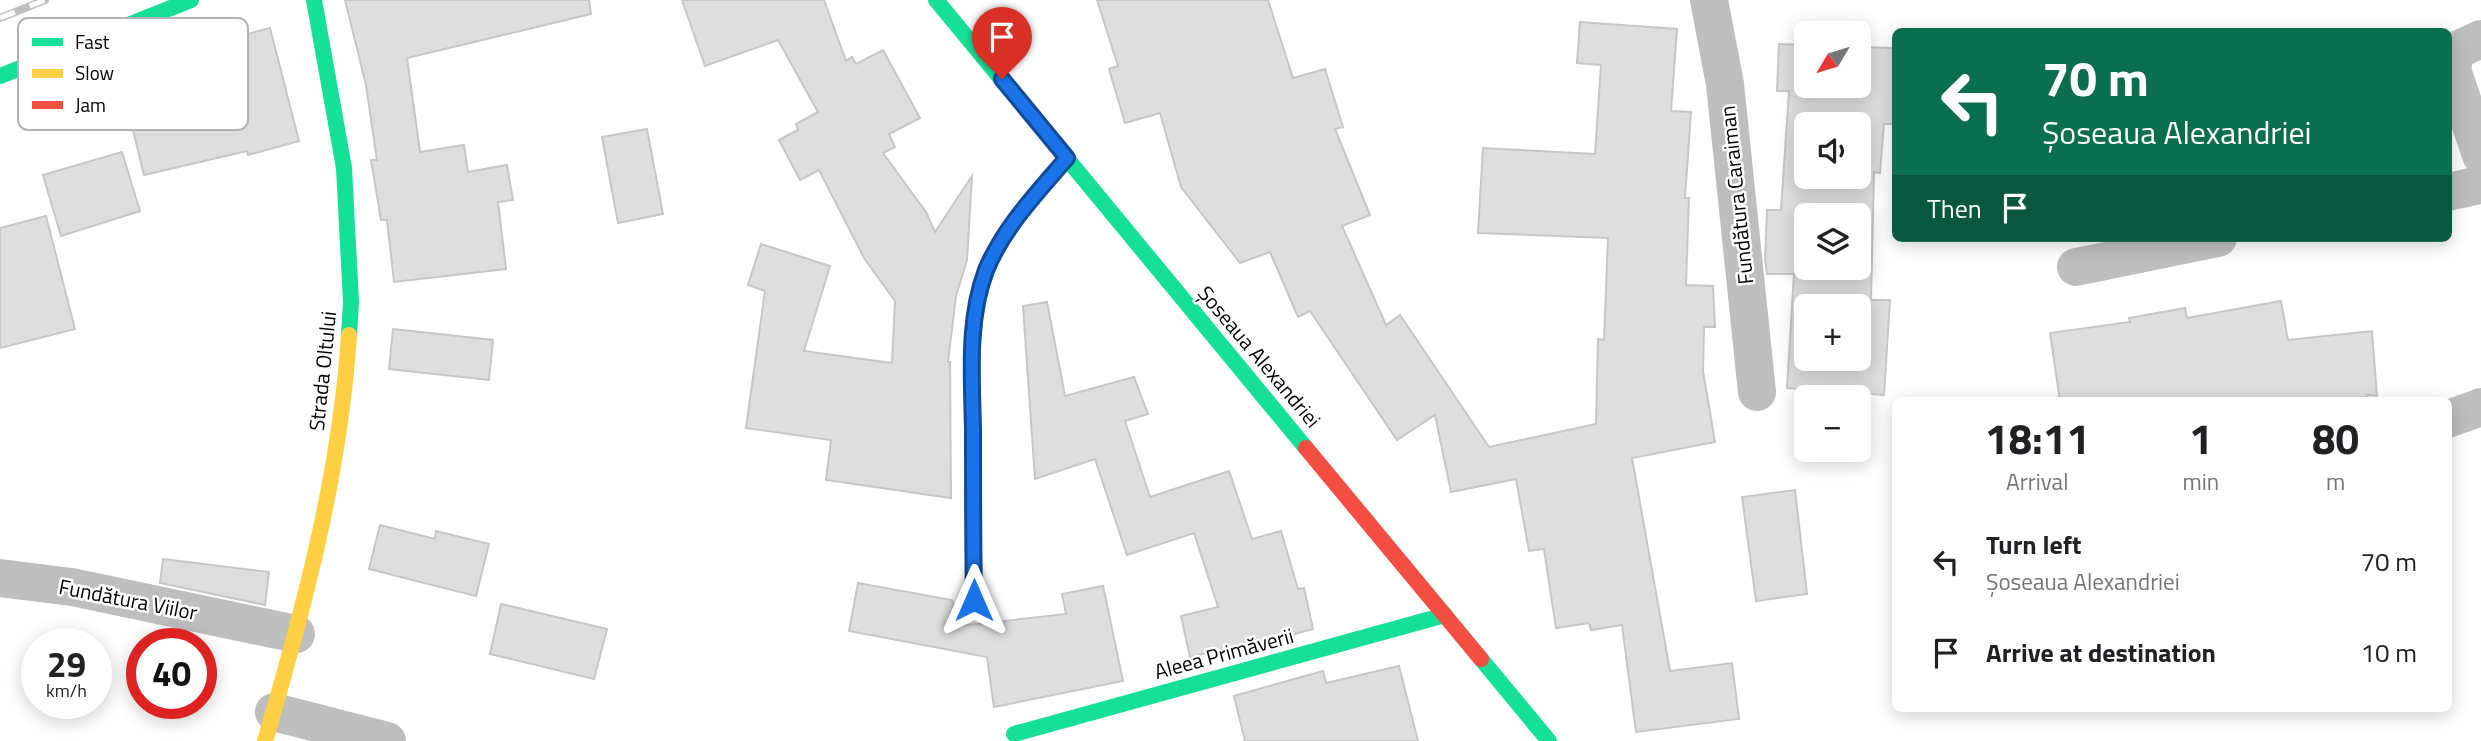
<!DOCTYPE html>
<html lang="en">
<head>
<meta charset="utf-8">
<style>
  body { margin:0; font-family:"Titillium Web",sans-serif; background:#f2f2f2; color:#202124; height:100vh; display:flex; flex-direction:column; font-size:26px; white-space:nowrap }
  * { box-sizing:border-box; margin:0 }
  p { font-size:23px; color:#757577 }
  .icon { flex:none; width:38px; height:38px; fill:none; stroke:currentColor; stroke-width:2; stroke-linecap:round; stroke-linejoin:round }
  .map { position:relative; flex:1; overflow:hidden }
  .details { position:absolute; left:1892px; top:397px; width:560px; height:315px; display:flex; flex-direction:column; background:#fff; border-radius:10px; box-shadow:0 4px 18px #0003 }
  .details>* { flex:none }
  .banner { position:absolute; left:1892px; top:28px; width:560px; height:214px; border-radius:10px; box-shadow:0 4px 18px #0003; background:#0b6e4f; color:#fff; overflow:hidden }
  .needle { width:46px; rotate:232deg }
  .fabs { position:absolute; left:1794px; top:21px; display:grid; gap:14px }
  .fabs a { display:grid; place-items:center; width:77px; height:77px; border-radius:10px; background:#fff; box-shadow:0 4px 18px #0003; font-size:35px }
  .speed { position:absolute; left:21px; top:628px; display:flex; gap:14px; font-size:35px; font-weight:700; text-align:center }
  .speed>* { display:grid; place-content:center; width:91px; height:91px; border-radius:50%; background:#fff; box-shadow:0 4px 18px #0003; line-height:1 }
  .speed small { font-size:18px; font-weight:400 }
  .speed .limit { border:10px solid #d22; background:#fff; color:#111 }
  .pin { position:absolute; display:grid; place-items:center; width:60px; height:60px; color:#fff; margin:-72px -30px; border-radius:50% 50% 50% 0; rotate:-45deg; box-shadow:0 0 7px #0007 }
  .pin .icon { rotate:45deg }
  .me { position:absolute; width:77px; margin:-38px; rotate:0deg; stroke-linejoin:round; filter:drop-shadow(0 0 5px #0008) }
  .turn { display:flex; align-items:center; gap:24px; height:147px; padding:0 35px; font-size:32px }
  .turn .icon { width:91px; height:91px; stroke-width:2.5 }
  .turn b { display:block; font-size:49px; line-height:60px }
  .then { display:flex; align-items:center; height:66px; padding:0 35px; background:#0003; gap:14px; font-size:26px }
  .eta { display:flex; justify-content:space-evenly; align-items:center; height:119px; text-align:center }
  .eta b { font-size:42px; font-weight:700; line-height:49px }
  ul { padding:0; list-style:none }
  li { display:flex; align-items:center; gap:21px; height:91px; padding:0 35px }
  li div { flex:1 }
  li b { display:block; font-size:26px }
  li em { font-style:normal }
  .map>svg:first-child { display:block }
  .building { fill:#dedede; stroke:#c6c6c6; stroke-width:2; fill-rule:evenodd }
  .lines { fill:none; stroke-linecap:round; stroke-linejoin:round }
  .street { stroke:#bebebe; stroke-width:38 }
  .fast { stroke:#16e098; stroke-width:16 }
  .slow { stroke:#ffcf43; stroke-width:16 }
  .jam { stroke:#f24e42; stroke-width:16 }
  .rail-casing { stroke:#bebebe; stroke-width:8 }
  .rail { stroke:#fff; stroke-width:5; stroke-dasharray:16; stroke-linecap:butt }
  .route-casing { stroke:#114b97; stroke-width:18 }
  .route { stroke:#1a73e8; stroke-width:12 }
  .labels { text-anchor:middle; stroke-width:5; stroke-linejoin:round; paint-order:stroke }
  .street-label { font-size:21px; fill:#000; stroke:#fff }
  .key { fill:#fff; stroke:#b2b2b2; stroke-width:2 }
  .key-label { font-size:19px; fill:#000 }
</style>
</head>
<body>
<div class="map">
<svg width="2481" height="741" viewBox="0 0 2481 741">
  <rect width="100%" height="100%" fill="#fff"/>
  <!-- building -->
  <g class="building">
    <path d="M345,0H589L591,14L407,58L420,152L464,145L468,172L507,165L513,200L498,202L506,269L394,282L387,220H381L371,160H377L366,85Z"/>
    <path d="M682,0H824L846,61L852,57L856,64L883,50L920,118L889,134L895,147L883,153L926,212L935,232L972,176L967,260L956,296L948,362H950L951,498L826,480L831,440L746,428L765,291L748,285L761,244L830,266L804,351L892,363L895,301L864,258L819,170L800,180L779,140L798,130L796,124L818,112L778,40L705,66Z"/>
    <path d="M1097,0H1268L1293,78L1325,69L1343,127L1335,129L1370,215L1342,226L1386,325L1400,315L1489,447L1596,424L1598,339L1604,340L1608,238L1478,233L1483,148L1595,154L1601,65L1577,63L1580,22L1677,29L1671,111L1691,112L1685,198H1689L1686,285L1713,286L1715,327H1704L1703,371L1715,442L1632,458L1670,671L1732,663L1739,719L1636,732L1622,625L1591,630L1589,623L1556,628L1544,549L1529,551L1516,479L1451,492L1435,415L1397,440L1310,311L1298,317L1270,252L1240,263L1181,187L1160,113L1125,123L1109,69L1118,66Z"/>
    <path d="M270,28L299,141L248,155L247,151L144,175L121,81L158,73L159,75L237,54L232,38Z"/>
    <path d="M1779,44L1806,45V86H1858V47L1895,48V124H1884L1880,173L1874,172L1871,300H1890L1884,395L1787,388L1794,274H1767L1765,260L1767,210H1781L1789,91H1777ZM1806,124H1858V177H1806ZM1806,215H1858V268H1806ZM1806,306H1858V359H1806Z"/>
    <path d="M647,129L663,214L618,223L602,137Z"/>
    <path d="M122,152L140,211L61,236L43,175Z"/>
    <path d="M46,216L75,329L0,348V228Z"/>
    <path d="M2281,301L2288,340L2372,331L2377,396L2367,395L2368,401H2060L2050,333L2130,322L2129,318L2185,308L2187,318Z"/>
    <path d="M1047,302L1065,396L1134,377L1148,414L1125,421L1150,497L1229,471L1252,539L1281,531L1298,589L1304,588L1313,629L1224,653L1223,649L1190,657L1181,616L1218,607L1194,533L1127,555L1095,459L1035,479L1023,306Z"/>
    <path d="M393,329L493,340L489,380L389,369Z"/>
    <path d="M1795,490L1807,594L1756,601L1742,497Z"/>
    <path d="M380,525L435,539L436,531L489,544L476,596L369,569Z"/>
    <path d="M163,559L269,572L265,605L160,583Z"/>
    <path d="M858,583L952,600L955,611L961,617L959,626L1066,614L1062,594L1103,586L1123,681L994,707L987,657L849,631Z"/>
    <path d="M501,604L607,629L594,679L490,654Z"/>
    <path d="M1399,666L1418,741H1245L1234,696L1323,671L1326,683Z"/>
  </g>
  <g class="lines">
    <!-- street -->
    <g class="street">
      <path d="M1709,0L1725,84L1757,392"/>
      <path d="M2481,39L2455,51L2452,70L2481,155"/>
      <path d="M2448,192L2475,186L2481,181"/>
      <path d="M2076,267L2218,238"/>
      <path d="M2448,419L2481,407"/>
      <path d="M0,578L72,587L296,634"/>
      <path d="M274,712L387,741"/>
    </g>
    <!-- fast -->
    <g class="fast">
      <path d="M314,0L344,168L351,302L349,335"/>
      <path d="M936,0L1306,448"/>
      <path d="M0,76L191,0"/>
      <path d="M974,600C973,541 973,482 973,424C973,372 968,319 987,271C1004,227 1037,193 1067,158"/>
      <path d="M1481,659L1549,741"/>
      <path d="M1014,734L1445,615"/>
    </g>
    <!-- slow -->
    <path class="slow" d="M265,741C304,608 340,474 349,335"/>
    <!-- jam -->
    <path class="jam" d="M1306,448L1481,659"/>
    <defs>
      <path id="rail" d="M0,18L45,0"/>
    </defs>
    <!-- rail casing -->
    <use href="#rail" class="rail-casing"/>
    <!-- rail -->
    <use href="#rail" class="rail"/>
  </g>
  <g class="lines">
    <defs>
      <path id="route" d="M974,600C973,543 973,486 973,429C972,377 967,320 986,270C1004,227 1037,193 1067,158L1002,79"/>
    </defs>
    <!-- route casing -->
    <use href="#route" class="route-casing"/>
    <!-- route -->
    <use href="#route" class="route"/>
  </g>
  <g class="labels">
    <!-- street labels -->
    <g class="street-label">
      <text transform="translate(1737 195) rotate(-96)" y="7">Fundătura Caraiman</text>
      <text transform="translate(1259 357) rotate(50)" y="7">Șoseaua Alexandriei</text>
      <text transform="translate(323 371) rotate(-84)" y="7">Strada Oltului</text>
      <text transform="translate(128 600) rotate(11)" y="7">Fundătura Viilor</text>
      <text transform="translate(1224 654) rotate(-15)" y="7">Aleea Primăverii</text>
    </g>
  </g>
  <!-- legend -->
  <rect x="18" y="18" width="230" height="112" rx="10" class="key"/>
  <rect x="32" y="38" width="31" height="8" fill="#16e098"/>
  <rect x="32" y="69" width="31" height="9" fill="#ffcf43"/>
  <rect x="32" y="101" width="31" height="8" fill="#f24e42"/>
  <g class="key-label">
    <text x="75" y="49">Fast</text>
    <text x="75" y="80">Slow</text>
    <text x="75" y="112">Jam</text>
  </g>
</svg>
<div class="fabs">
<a><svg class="needle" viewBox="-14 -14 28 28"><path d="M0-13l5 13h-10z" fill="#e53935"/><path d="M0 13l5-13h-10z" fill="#757577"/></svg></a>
<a><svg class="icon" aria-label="sound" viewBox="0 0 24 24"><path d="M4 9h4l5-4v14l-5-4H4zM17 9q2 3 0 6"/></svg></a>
<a><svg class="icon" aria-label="layers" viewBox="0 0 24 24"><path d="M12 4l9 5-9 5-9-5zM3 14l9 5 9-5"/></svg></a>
<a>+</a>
<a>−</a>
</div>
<div class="speed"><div>29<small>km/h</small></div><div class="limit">40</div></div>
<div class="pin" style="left:1002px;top:79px;background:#d93025"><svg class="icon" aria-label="arrive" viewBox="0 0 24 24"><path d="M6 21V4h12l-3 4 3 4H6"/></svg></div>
<svg class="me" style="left:974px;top:600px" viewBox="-20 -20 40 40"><path d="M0-17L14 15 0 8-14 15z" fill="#1a73e8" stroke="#fff" stroke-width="4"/></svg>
<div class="banner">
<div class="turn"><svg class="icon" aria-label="left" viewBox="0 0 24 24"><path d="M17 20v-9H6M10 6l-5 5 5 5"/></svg><div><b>70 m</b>Șoseaua Alexandriei</div></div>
<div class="then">Then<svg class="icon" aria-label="arrive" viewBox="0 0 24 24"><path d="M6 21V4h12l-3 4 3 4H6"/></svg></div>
</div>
<section class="details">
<div class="eta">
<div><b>18:11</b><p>Arrival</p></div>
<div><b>1</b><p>min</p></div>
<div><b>80</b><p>m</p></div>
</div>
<ul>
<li><svg class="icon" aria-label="left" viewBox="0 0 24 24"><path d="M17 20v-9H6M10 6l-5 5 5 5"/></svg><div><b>Turn left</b><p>Șoseaua Alexandriei</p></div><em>70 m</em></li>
<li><svg class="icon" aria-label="arrive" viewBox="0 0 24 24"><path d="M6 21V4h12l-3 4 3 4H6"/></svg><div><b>Arrive at destination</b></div><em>10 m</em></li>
</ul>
</section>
</div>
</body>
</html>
